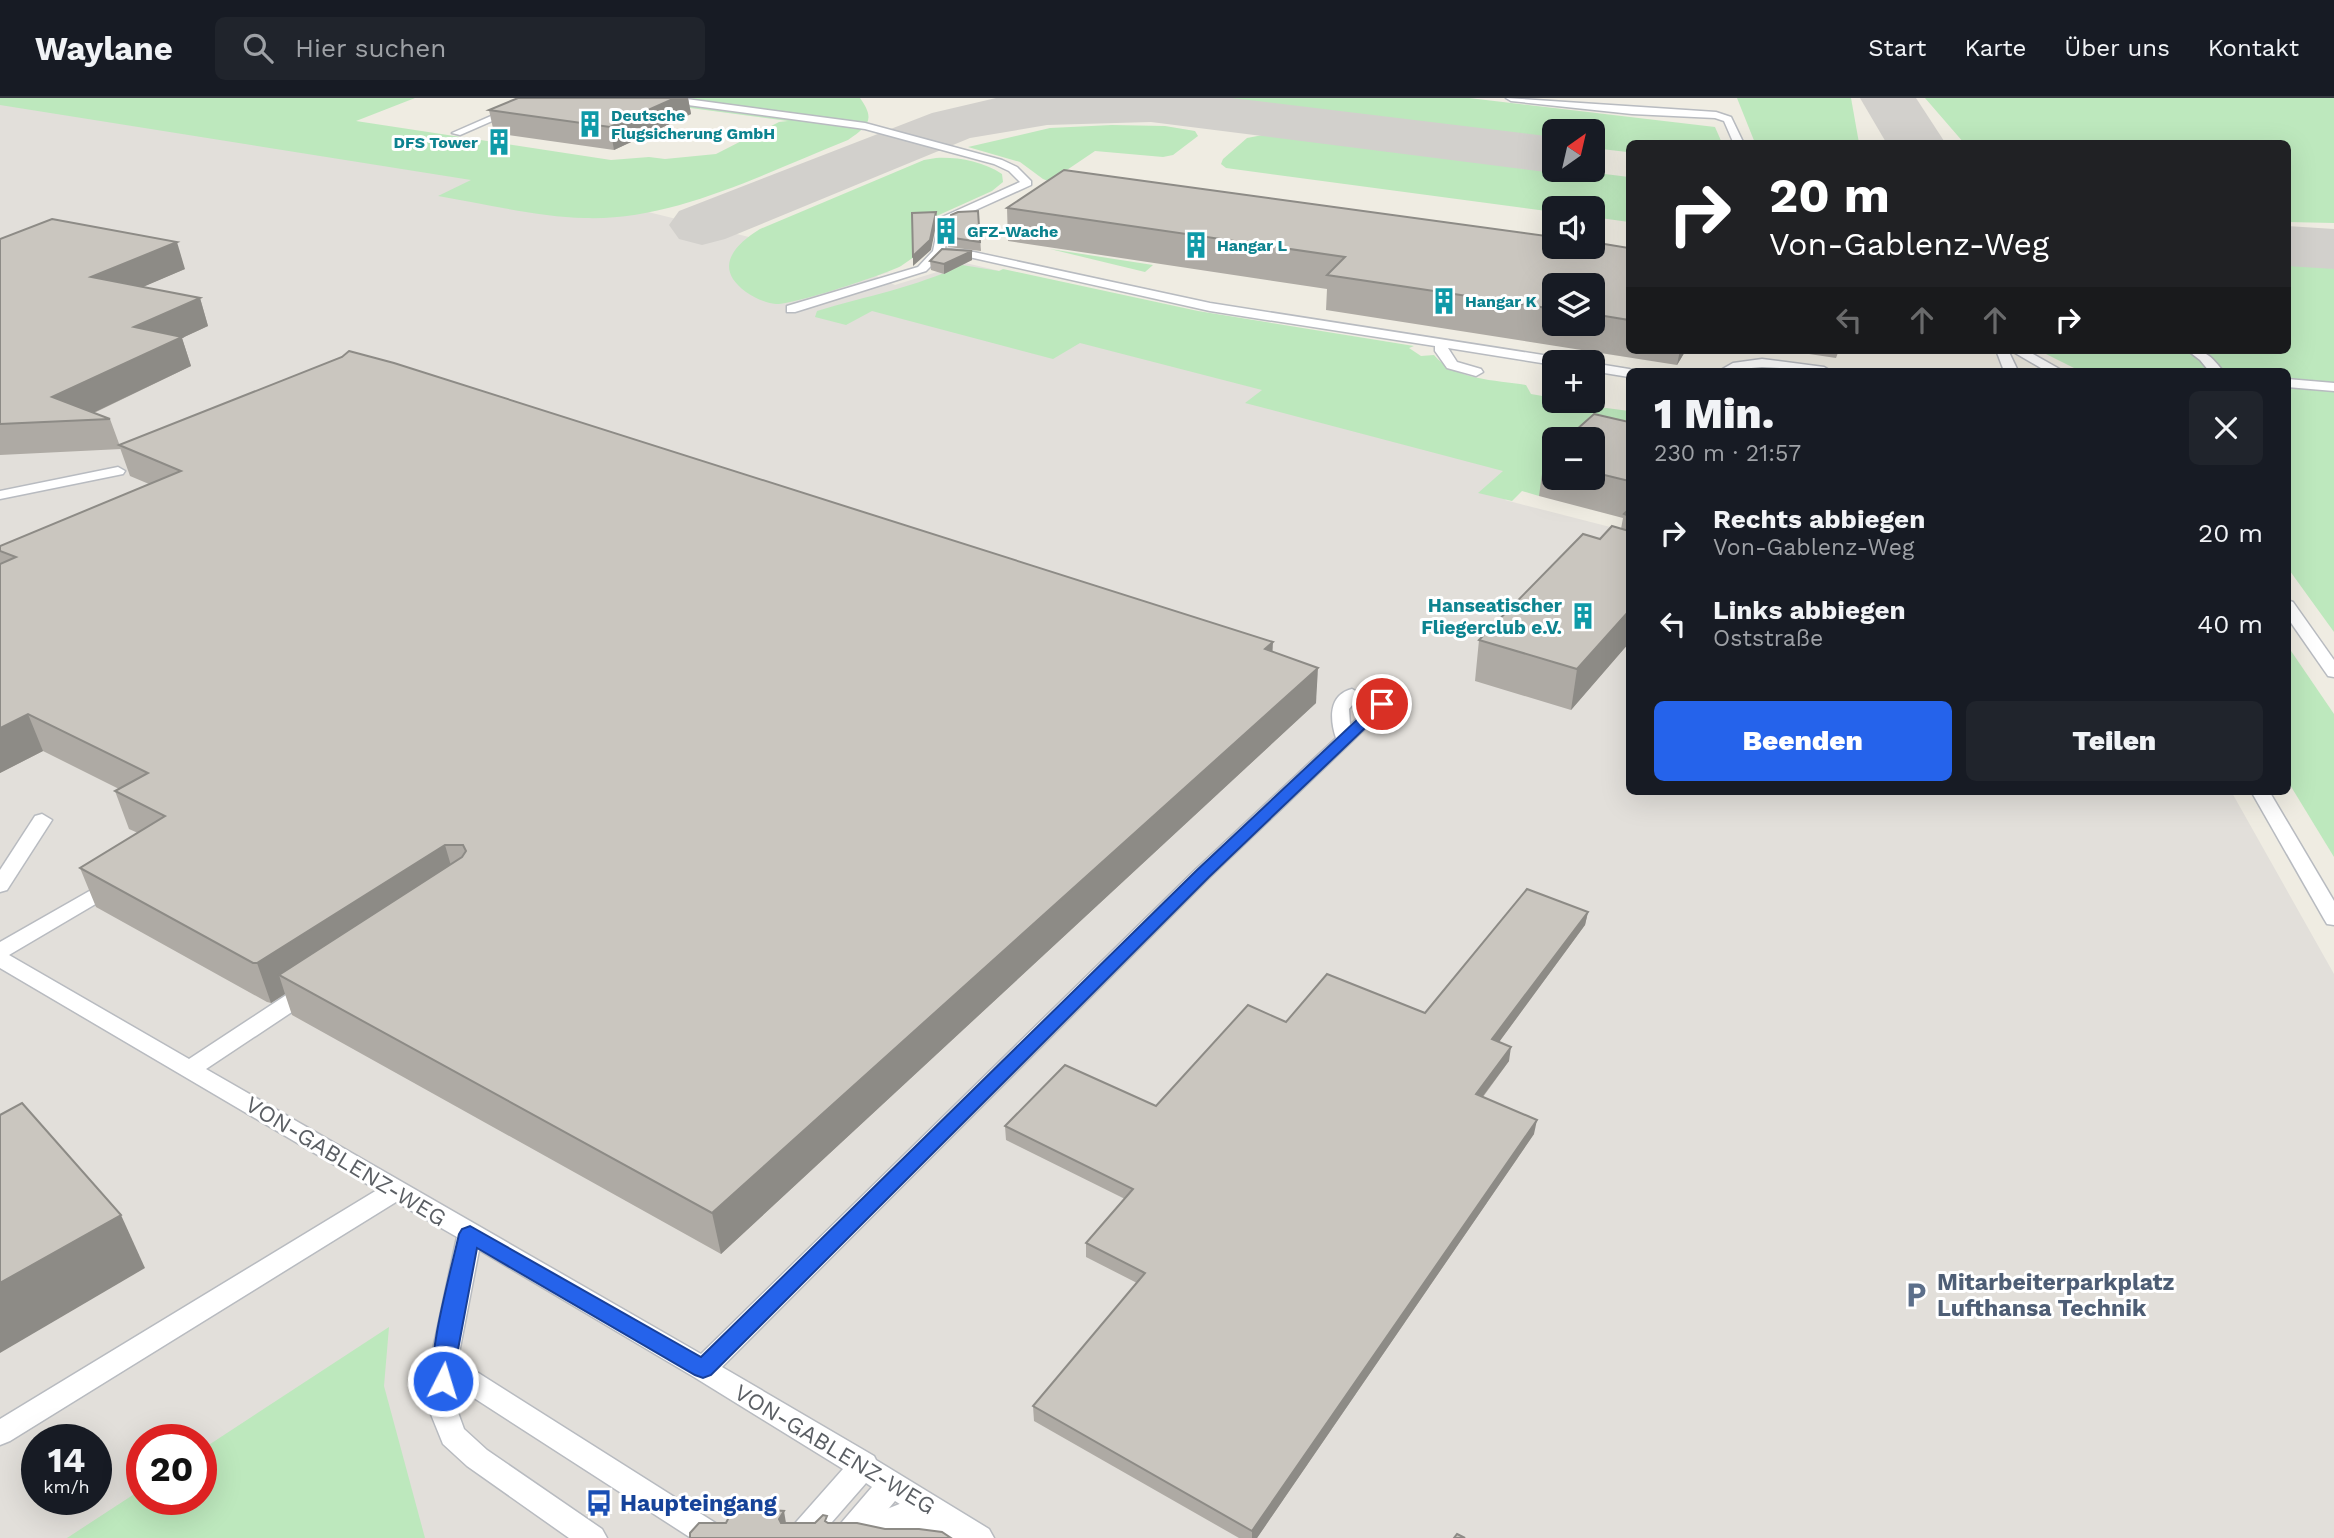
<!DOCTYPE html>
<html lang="de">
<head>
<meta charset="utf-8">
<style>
  body { margin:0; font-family:"Work Sans",sans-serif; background:#20242c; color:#f1f3f6; height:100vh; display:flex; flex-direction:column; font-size:26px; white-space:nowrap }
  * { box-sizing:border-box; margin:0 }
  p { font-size:23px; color:#9ea1a6 }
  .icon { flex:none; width:38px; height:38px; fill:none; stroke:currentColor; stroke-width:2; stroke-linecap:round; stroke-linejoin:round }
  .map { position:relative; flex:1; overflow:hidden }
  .details { position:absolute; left:1626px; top:270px; width:665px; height:427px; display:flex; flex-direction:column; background:#171b24; border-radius:10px; box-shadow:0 7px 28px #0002 }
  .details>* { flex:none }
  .guide { position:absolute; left:1626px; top:42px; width:665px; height:214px; border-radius:10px; box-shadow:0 7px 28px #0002; background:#202124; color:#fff; overflow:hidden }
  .needle { width:46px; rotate:34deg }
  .controls { position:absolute; left:1542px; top:21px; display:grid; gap:14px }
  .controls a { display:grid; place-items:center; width:63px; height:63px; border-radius:10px; background:#171b24; box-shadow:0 7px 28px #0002; font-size:35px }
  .speed { position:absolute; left:21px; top:1326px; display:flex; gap:14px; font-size:35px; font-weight:700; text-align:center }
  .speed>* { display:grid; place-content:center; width:91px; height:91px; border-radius:50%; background:#171b24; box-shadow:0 7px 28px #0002; line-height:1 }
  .speed small { font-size:18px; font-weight:400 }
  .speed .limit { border:10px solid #d22; background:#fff; color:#111 }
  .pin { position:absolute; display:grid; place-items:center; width:60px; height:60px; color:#fff; margin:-30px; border:4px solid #fff; border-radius:50%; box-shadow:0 2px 7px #0007 }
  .me { position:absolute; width:77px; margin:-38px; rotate:5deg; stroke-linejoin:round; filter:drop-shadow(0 0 5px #0008) }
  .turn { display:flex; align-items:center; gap:24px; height:147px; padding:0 28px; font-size:32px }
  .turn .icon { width:91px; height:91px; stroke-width:2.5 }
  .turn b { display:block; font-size:49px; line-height:60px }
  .lanes { display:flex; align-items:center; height:66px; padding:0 28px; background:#0003; justify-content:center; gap:35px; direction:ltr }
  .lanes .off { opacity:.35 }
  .round { display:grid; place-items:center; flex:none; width:74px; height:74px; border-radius:10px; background:#20242c }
  .headline { display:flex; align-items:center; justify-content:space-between; height:119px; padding:0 28px }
  h1 { font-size:42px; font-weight:800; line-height:52px }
  .primary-button { display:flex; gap:14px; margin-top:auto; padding:14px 28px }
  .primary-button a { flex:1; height:80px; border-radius:10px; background:#2563eb; color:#fff; font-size:28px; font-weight:800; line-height:80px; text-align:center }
  .primary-button a+a { background:#20242c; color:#f1f3f6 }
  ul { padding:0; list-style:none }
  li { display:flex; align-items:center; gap:21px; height:91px; padding:0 28px }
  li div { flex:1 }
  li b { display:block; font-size:26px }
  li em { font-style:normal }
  header { display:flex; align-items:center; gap:42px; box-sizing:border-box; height:98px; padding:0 35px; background:#171b24; border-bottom:2px solid #363941 }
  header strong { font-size:33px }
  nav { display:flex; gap:38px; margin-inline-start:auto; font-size:24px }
  .search { width:490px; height:63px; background:#20242c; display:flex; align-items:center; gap:18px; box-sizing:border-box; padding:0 24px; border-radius:10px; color:#9ea1a6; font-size:26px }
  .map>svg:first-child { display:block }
  .industrial { fill:#e2dfda; fill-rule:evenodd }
  .green { fill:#bde8bd }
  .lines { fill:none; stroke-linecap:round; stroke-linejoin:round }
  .taxiway { fill:#d2d0cc; fill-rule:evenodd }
  .lane-casing { stroke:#b8bbc0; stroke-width:3 }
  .street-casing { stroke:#b8bbc0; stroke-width:3 }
  .lane { fill:#fff; fill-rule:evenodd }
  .street { fill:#fff; fill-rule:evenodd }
  .wall { fill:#aeaaa4; fill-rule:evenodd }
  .shaded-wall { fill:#8d8b86 }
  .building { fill:#cac6bf; stroke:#8d8b86; stroke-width:2 }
  .route { fill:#2563eb; stroke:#184099; stroke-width:2 }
  .labels { text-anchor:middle; stroke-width:6; stroke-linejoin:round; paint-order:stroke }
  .far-culture-label { font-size:16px; font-weight:bold; fill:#0d838f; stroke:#fff; text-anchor:start }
  .culture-label { font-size:19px; font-weight:bold; fill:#0d838f; stroke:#fff; text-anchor:end }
  .near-street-label { font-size:23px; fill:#5b5f64; stroke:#fff }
  .near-service-label { font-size:23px; font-weight:bold; fill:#4e5e75; stroke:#fff; text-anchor:start }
  .near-transit-label { font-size:23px; font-weight:bold; fill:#164399; stroke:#fff; text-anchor:start }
</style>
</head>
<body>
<header>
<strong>Waylane</strong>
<div class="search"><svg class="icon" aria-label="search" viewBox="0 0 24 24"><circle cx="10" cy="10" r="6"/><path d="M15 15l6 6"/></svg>Hier suchen</div>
<nav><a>Start</a><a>Karte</a><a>Über uns</a><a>Kontakt</a></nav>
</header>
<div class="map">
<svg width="2334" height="1440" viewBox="0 0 2334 1440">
  <rect width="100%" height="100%" fill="#efece2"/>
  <!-- industrial -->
  <path class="industrial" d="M0,0L624,108L889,174L876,178L895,187L937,174L957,163L1554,303L1592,341H1554L1505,402L1618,431L1629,489V693H2231L2334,876V1440H0ZM37,1342H96V1402H37ZM142,1342H201V1402H142Z"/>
  <!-- green -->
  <g class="green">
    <path d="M0,0H415L356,23L611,62L649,59L665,61L716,56L779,24L788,23L615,0H860C876,22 868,28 848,42C767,74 674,123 585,120C537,119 486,106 438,98L471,82L0,7Z"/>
    <path d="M1198,0H1469L1715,29L1722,45L1629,46L1627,54L1593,50L1592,33H1554V45Z"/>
    <path d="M1737,0H1851L1859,45H1755Z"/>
    <path d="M1925,0H2334V125L2287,124V46L1964,45Z"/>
    <path d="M1112,27L1165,28L1195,33L1198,38L1173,57L1163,59L1095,53L1058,78L1053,85L1043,81L1020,64L968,49L1050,30Z"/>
    <path d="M1274,35L1629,79V124L1593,119L1592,110H1554V114L1226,70L1221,66L1223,61L1247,40Z"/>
    <path d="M936,60C958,59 982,63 1002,76L1003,84L992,93L930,121L914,159L901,168C883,177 793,207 776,206C765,205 755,200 746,194C713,170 734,147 760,131L924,62Z"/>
    <path d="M1050,151L1153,167L1145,174Z"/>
    <path d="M2287,162L2334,168V534L2287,469V273H2080L2038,252H2287Z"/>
    <path d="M962,167L999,173L1003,171L1198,213L1414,248L1409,250L1421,258L1434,257C1455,282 1495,282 1526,287L1531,296L1554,300V303L1629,313V362L1592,341H1554V380H1559L1539,398L1522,393L1512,403L1478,395L1503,373L1245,305L1262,292L1080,245L1053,261L872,213L846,227L815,219L817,213C867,198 916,189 962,167Z"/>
    <path d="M2287,547L2334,616V759L2287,682Z"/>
    <path d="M389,1229L384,1288L425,1440H67L142,1391V1402H201V1352Z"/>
  </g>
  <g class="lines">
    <!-- taxiway -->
    <g class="taxiway">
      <path d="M996,0H1232L1554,39V72H1567L1554,75L1151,24L1047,27L970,40L725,141L702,147L679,141L669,127L679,113L932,15Z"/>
      <path d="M1860,0H1916L1946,46H1887Z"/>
      <path d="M2287,128L2334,131V171L2287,168Z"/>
    </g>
    <defs>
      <g id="lane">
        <path d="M532,0H545L460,37L452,35Z"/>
        <path d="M653,0H679L865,25L1002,62L1017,69L1031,83V87L949,124L945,151L969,153L1210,205L1562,260L1569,264H1554V267L1448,250L1457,264L1481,271L1483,274L1476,278L1447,270L1435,253V248L1210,213L969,159L943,156L926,173L795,214H787V208L918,169L933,153L940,120L1020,84L1009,73L994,66L865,31L658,3Z"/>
        <path d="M1506,0L1716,14L1731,19L1744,46H1734L1724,23L1715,20L1632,16L1511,3Z"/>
        <path d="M1996,252H2008L2018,273H2004Z"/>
        <path d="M2010,252H2026L2063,273H2046Z"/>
        <path d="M2187,252C2206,252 2211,258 2223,273H2209L2200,262Z"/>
        <path d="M1762,261L1824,269L1831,273L1762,269L1719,273L1733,265Z"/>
        <path d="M1592,265L1629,271L1634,273H1629V279L1592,273Z"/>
        <path d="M2287,281L2334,285V293L2287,289Z"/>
        <path d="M118,369L125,373L123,376L0,401V393Z"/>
        <path d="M2287,502L2293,504L2334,562V579L2328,578L2287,519Z"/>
        <path d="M1352,591L1361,596L1349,611L1350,627L1376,602H1388L1391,606L1210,779L722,1269L874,1358L876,1362L989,1431L994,1440H954L895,1403L864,1440H831L836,1431L872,1389L866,1385L818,1440H785L790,1431L843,1371L694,1279L479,1152L459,1255L469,1269L725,1431L730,1440H691L457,1289L456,1309L464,1331L487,1352L602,1431L607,1440H569L467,1368L443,1346L428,1309L432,1256L457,1139L396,1104L10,1343L0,1347V1321L377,1092L0,870V844L107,783H121L124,787L121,791L9,857L189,961L303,886H319L322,891L319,896L206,971L701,1256L1196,771L1336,640C1330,622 1328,597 1352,591Z"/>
        <path d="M2251,693H2269L2334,803V827L2327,826L2324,821Z"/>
        <path d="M42,716L52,722L7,792L0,794V772L35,718Z"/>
      </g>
      <path id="street" d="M902,1405L911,1406L948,1422L956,1440H858L872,1417Z"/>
    </defs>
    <!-- lane casing -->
    <use href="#lane" class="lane-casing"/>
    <!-- street casing -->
    <use href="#street" class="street-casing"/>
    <!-- lane -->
    <use href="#lane" class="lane"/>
    <!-- street -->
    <use href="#street" class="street"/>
  </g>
  <!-- wall -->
  <g class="wall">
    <path d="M518,0H688L691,16L614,52L494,35L489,12Z"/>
    <path d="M1007,110L1629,150V252H1686L1677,267L1326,212L1327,191L1008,143ZM1554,187H1592V226H1554Z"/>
    <path d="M978,113L981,153L948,149L947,139Z"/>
    <path d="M0,141L185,171L142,189L200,200L208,228L182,240L191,268L94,315L110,321L121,351L0,357Z"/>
    <path d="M972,162L944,176L931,172L930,163Z"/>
    <path d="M1782,252H1839L1836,260Z"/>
    <path d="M1629,324V545L1571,612L1475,583L1479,542L1600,441L1621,431L1623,420L1539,398L1544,361L1554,352V380H1592V341Z"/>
    <path d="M119,347L1272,554L1316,605L721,1156L292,917L285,896L271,905L267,904L96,809L80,770L138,735L129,731L115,693L119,691L43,653L0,675V448L149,386L130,378Z"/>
    <path d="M1588,814L1585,827L1499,944L1509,963L1483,999L1534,1036L1257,1440H1239L1034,1323L1033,1308L1137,1185L1086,1159V1145L1125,1101L1006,1042L1005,1028L1156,1008L1286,924L1425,915Z"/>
  </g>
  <!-- shaded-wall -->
  <g class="shaded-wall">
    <path d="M675,0H688L691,16L614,52L610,29Z"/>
    <path d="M936,114L937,123L931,152L913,168V158Z"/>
    <path d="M177,144L185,171L101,207L91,179Z"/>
    <path d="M972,153V162L944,176V166Z"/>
    <path d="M200,200L208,228L182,240L191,268L78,322L52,299L134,229Z"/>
    <path d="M1680,252H1686L1677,267Z"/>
    <path d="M1629,513V545L1571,612L1577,571Z"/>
    <path d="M1273,544L1271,580L1265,551Z"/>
    <path d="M1318,570L1316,605L721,1156L712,1115Z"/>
    <path d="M28,616L43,653L0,675V630Z"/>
    <path d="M445,747L456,785L279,877L285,896L271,905L257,865Z"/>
    <path d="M1588,814L1585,827L1491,955L1492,941Z"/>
    <path d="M1511,949L1509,963L1474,1010L1476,996Z"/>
    <path d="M1537,1022L1534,1036L1257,1440H1252V1433Z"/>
    <path d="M121,1117L145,1170L0,1255V1185Z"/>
    <path d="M784,1413L787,1431L783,1439L779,1421Z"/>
  </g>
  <!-- building -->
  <g class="building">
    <path d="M518,0H675L610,29L489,12Z"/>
    <path d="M1064,72L1554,139V149H1592V144L1629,150V222L1592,216V187H1554V211L1327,177L1345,159L1007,110Z"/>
    <path d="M978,113L980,144L947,139L951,117L958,114Z"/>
    <path d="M936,114L930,142L913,158L912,115Z"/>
    <path d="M52,121L177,144L91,179L200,200L134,229L182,239L52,299L110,321L0,326V141Z"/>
    <path d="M942,151L972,153L944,166L930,163Z"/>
    <path d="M349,253L394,265L1273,544L1265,551L1318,570L712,1115L279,877L462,759L466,753L463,747H445L257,865H253L80,770L165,718L115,693L148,675L28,616L0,630V466L16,459L0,453V448L181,373L119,347L342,259Z"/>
    <path d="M1594,316L1629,324V383L1592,374V341H1566Z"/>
    <path d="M1554,352V364L1544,361Z"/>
    <path d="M1629,411V418L1624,416Z"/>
    <path d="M1612,428L1629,433V513L1577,571L1479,542L1583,436L1600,441Z"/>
    <path d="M1527,791L1588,814L1492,941L1511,949L1476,996L1537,1022L1252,1433L1033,1308L1145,1175L1086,1145L1133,1091L1005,1028L1065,967L1156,1008L1248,907L1286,924L1327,876L1425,915Z"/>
    <path d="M22,1005L121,1117L0,1185V1017Z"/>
    <path d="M739,1410L784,1413L779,1421L781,1425H815L823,1417L827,1418L825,1423L828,1425H857L885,1431H919L942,1434L951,1440H690V1435L699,1425H726L728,1421L724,1412Z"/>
    <path d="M1457,1436L1465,1440H1454Z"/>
  </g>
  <!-- route -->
  <path class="route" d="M1382,601L1387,603L1390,606L1387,609L1209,779L711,1277L703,1280L695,1277L477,1150L451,1289L443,1292L435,1289C424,1267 453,1165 459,1136L462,1131L470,1128L701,1259L1197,772L1377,603Z"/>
  <!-- icons -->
  <defs>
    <symbol id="building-bare" viewBox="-9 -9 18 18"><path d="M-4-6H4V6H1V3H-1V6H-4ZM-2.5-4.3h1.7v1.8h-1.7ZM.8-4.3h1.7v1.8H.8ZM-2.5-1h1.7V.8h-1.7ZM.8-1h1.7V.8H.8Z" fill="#0f9aa8" stroke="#fff" stroke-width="2.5" paint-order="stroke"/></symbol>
    <symbol id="parking-bare" viewBox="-9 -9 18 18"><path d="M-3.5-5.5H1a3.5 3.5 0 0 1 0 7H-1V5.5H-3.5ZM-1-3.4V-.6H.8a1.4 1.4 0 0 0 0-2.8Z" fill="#5c6f8a" stroke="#fff" stroke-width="2.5" paint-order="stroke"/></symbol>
    <symbol id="bus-bare" viewBox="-9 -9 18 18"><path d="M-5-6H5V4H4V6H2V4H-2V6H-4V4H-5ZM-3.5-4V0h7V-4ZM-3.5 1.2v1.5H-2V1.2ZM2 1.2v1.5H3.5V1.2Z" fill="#1a4fb4" stroke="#fff" stroke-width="2.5" paint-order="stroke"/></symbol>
  </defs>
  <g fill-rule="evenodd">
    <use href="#building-bare" x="571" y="7" width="38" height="38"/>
    <use href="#building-bare" x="480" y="25" width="38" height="38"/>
    <use href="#building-bare" x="927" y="114" width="38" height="38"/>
    <use href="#building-bare" x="1177" y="128" width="38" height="38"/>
    <use href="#building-bare" x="1425" y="184" width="38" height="38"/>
    <use href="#building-bare" x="1564" y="499" width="38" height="38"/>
    <use href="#parking-bare" x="1897" y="1178" width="38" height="38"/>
    <use href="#bus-bare" x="580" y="1386" width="38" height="38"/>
  </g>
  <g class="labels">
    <!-- far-culture labels -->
    <g class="far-culture-label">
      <text x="611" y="23">Deutsche<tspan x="611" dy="18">Flugsicherung GmbH</tspan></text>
      <text x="478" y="50" text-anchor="end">DFS Tower</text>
      <text x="967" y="139">GFZ-Wache</text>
      <text x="1217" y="153">Hangar L</text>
      <text x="1465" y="209">Hangar K</text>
    </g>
    <!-- culture labels -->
    <g class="culture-label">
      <text x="1562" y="514">Hanseatischer<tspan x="1562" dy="22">Fliegerclub e.V.</tspan></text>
    </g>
    <!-- near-street labels -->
    <g class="near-street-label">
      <text transform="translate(346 1063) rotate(31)" y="8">VON-GABLENZ-WEG</text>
      <text transform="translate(835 1351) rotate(31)" y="8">VON-GABLENZ-WEG</text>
    </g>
    <!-- near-service labels -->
    <g class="near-service-label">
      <text x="1937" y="1192">Mitarbeiterparkplatz<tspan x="1937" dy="26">Lufthansa Technik</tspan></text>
    </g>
    <!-- near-transit labels -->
    <g class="near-transit-label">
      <text x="620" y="1413">Haupteingang</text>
    </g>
  </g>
</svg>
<div class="controls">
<a><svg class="needle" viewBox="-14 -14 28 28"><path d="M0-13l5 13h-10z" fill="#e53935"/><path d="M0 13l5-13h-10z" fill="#9ea1a6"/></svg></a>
<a><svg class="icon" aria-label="sound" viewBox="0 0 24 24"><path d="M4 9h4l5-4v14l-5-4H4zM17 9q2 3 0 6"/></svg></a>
<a><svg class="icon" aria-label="layers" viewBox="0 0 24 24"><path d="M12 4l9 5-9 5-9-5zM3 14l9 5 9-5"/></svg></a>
<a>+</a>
<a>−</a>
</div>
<div class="speed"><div>14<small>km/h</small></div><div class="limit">20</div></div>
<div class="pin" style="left:1382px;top:606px;background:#d93025"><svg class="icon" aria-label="arrive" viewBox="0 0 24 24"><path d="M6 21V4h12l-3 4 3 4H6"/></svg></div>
<svg class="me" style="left:443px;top:1283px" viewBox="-20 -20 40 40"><circle r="17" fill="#2563eb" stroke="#fff" stroke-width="3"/><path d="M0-11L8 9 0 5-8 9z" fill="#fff"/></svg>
<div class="guide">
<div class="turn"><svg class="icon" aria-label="right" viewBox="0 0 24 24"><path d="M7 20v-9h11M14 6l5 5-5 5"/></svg><div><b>20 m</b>Von-Gablenz-Weg</div></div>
<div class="lanes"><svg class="icon off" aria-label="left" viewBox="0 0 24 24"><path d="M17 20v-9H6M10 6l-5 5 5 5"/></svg><svg class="icon off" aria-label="ahead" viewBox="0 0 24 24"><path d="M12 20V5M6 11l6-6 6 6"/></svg><svg class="icon off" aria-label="ahead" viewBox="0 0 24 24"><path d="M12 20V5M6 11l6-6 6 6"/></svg><svg class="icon" aria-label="right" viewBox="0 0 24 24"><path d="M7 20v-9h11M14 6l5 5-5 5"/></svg></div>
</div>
<section class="details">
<div class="headline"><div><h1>1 Min.</h1><p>230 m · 21:57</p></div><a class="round"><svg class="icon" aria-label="close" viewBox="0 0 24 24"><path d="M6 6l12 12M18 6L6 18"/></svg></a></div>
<ul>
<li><svg class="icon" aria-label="right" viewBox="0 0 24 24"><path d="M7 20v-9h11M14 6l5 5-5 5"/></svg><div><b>Rechts abbiegen</b><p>Von-Gablenz-Weg</p></div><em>20 m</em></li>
<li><svg class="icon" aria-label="left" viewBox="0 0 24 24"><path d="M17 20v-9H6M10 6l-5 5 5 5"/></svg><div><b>Links abbiegen</b><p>Oststraße</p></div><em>40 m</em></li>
</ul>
<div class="primary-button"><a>Beenden</a><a>Teilen</a></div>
</section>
</div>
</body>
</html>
